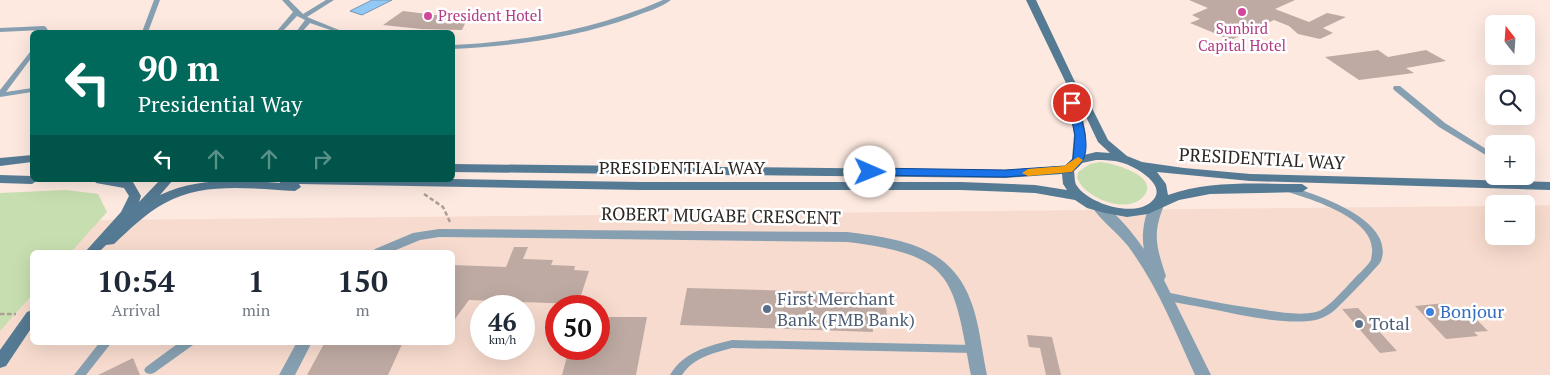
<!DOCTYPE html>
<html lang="en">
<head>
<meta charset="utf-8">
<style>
  body { margin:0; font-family:"PT Serif",serif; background:#f2f2f3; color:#1f2937; height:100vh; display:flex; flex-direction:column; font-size:19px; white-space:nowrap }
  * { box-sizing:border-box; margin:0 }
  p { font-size:16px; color:#747a83 }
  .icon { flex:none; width:28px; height:28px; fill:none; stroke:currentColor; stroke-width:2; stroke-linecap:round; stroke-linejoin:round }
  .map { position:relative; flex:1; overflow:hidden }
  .panel { position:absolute; left:30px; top:250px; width:425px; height:95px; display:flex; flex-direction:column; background:#fff; border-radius:8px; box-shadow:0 5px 20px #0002 }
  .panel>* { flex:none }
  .hud { position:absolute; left:30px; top:30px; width:425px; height:152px; border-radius:8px; box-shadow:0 5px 20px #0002; background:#00695c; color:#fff; overflow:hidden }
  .needle { width:32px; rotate:343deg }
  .tools { position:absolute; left:1485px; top:15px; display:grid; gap:10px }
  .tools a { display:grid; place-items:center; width:50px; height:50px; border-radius:8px; background:#fff; box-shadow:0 5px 20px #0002; font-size:25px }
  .speed { position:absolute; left:470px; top:295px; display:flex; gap:10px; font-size:25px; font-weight:700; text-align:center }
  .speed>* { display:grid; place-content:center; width:65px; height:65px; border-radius:50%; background:#fff; box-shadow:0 5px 20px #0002; line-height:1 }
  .speed small { font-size:12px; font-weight:400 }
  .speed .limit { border:8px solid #d22; background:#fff; color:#111 }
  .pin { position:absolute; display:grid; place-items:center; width:42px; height:42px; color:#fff; margin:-21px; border:2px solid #fff; border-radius:50%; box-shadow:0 1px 5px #0007 }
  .me { position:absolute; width:55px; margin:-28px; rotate:91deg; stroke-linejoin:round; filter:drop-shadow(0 0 4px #0008) }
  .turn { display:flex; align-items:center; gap:18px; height:105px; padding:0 25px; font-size:22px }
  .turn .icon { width:65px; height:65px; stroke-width:2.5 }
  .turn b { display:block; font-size:35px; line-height:42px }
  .lanes { display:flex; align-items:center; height:48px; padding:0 25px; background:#0003; justify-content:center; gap:25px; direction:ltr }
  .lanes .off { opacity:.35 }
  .eta { display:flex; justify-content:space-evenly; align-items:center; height:85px; text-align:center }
  .eta b { font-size:30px; font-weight:800; line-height:35px }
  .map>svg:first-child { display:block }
  .built { fill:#f7dbce; fill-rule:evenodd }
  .green { fill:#c7dfb0 }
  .water { fill:#92c8f4; stroke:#7497b5 }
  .building { fill:#beaaa2 }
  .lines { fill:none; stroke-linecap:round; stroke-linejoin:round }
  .path { stroke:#ac9d96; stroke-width:2.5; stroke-dasharray:4.5 2.5; stroke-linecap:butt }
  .lane { fill:#87a0b1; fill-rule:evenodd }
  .street { fill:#87a0b1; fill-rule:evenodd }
  .secondary { fill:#557a93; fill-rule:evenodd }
  .route { fill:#1a73e8; stroke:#114b97 }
  .slow { fill:#f59e0b }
  .hotel-dot { fill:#d1479c; stroke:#fff; stroke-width:2 }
  .service-dot { fill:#5c6f8a; stroke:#fff; stroke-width:2 }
  .shop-dot { fill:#3f7fe0; stroke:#fff; stroke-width:2 }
  .labels { text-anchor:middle; stroke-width:5; stroke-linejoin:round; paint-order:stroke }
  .far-hotel-label { font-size:15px; fill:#b23c85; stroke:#fff; text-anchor:start }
  .street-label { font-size:18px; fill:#2d2622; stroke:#fff }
  .service-label { font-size:18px; fill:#4e5e75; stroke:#fff; text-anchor:start }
  .shop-label { font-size:18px; fill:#366cbe; stroke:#fff; text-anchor:start }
</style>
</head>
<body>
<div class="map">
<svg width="1550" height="375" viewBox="0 0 1550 375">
  <rect width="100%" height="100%" fill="#fde9e0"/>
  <!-- built -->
  <path class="built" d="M1550,205V375H0V225L110,220L1494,206V236H1526V206ZM32,252H452V342H32ZM481,306H524V349H481ZM556,306H599V349H556Z"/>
  <!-- green -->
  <g class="green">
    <path d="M1100,162C1112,163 1162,176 1143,197C1126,215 1085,198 1077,178L1078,172L1090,164Z"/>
    <path d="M66,190L98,194L107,212L71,252H32V295L0,331V193Z"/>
  </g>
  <!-- water -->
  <path class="water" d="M372,0H392L362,15L350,11Z"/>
  <!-- building -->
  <g class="building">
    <path d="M1189,0H1295L1275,9L1309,22L1327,13L1346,17L1323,28L1333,33L1320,39L1298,34L1289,26L1274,20L1231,40L1190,23L1200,19L1192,15L1208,8Z"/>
    <path d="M403,11L435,15H469L462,30L421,29L383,25Z"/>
    <path d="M1378,50L1388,57L1426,50L1446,61L1406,68L1414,73L1359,80L1325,57Z"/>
    <path d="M514,247H528L523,259L553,260L551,265L575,266L574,270L589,271L578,304L469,300L452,323V265L506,267Z"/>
    <path d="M687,288L871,293L872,305L886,306L887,319H872L873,332L680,325Z"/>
    <path d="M1445,303L1453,311L1467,310L1488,331L1474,332L1478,336L1446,339L1415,306Z"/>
    <path d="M1358,308L1397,351L1380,353L1342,309Z"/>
    <path d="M599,317H647L636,375H562L569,349H599Z"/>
    <path d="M1027,335L1052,337L1061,375H1046L1040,348L1029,347Z"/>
    <path d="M325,342H403L388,375H307Z"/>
    <path d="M133,358L140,375H98Z"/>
  </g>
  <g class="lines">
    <!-- path -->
    <g class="path">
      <path d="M424,194L443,207L450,222"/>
      <path d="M0,314H16"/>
    </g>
    <!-- lane -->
    <g class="lane">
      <path d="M154,0H160L148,32H142Z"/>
      <path d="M282,0H289L303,14L326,0H334L307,17L344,32H336L310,23L302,32H296L305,20L297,16L282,32H276L293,12Z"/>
      <path d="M663,0H671C661,8 645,12 633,17C575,38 514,46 452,49V45C527,41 594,30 663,0Z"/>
      <path d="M44,26L46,27L49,32H43L42,30L0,32V28Z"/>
      <path d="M32,51V57L6,92L32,88V92L0,97V90L30,52Z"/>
      <path d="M1394,86H1400L1445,123L1494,154V160L1439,127L1394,90L1393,88Z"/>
      <path d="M1517,176H1526L1540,186L1536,189L1533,188Z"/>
      <path d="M1288,186C1316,194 1396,220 1381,261C1379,265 1374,269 1371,273C1360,285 1348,297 1336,309C1328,316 1320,320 1309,321C1278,324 1237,314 1206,308C1192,305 1176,303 1161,299L1160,296L1161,293L1165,292C1196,298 1227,305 1259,309C1277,312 1298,316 1316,312C1328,309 1344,289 1353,280C1358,274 1367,267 1371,260C1371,259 1372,254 1372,253C1376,218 1310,199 1285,191L1284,189L1285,187Z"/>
      <path d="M732,340L973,345L977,346L978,349L977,352L973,353L732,348C713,353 693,358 682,375H670C683,352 708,346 732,340Z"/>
      <path d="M100,342H112L86,375H74Z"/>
      <path d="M180,342H194L193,345L154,373L150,374L146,373L144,370L146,367Z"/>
    </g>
    <!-- street -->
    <g class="street">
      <path d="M1159,199L1165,203C1152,233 1156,246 1166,276L1164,280L1211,375H1195C1175,331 1157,285 1128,246C1117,232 1101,221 1092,207L1098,203C1113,207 1135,236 1144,249C1141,237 1144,203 1159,199Z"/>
      <path d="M439,229L847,232C902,239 954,246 973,307C980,329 982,352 987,375H971C953,277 954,255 847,242L439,237L420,240L391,252H373L375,249L413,233Z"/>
      <path d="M297,342H312L295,375H279Z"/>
    </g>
    <!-- secondary -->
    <g class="secondary">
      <path d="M1026,0H1036L1074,80L1090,104L1108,140L1127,156L1142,162L1184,168L1250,174L1550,182V190L1250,181L1157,172L1166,184L1168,195C1210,180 1258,184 1302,184L1308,188L1302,192L1210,194L1179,200L1148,214L1127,217L1105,213L1087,208L1075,200L1035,193L961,190H641L299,184L301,187L295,191C253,189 204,181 165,203C146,213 130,229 114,244L106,245L99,252H85L121,212L129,196L124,188L96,183L94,180H123L133,182L141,196L139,202L160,180H173L160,195C198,177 240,180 280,183L279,180L452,179L641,182H961L1035,185L1067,190L1063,184L1062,174L1005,178L452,172V164L1005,170L1065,166L1072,159L1074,135L1066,83ZM1080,104L1098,142L1110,153L1096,152L1084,155L1086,135ZM1096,160C1105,160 1114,160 1123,163C1136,167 1170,186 1151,202C1133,218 1088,203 1077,186C1074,182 1075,176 1074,171L1082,163Z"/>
      <path d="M32,155V162L0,166V158Z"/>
      <path d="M0,175L32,176V180H38L32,184L0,183Z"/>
      <path d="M32,310V327L6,366L0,368V350L27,312Z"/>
    </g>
  </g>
  <!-- route -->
  <path class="route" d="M1072,100L1077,103C1081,120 1091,144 1083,160C1081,165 1075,169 1072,172L1005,177L870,175L864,172L870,168L1005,170L1065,166L1073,159L1074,148L1075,135L1068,103Z"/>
  <!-- slow -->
  <path class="slow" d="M1078,157L1083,160L1072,172L1028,176L1022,173L1028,169L1064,166Z"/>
  <!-- markers -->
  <g class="hotel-dot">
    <circle cx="1242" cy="12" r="5"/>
    <circle cx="428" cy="16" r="5"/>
  </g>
  <g class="service-dot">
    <circle cx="767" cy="309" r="5"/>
    <circle cx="1359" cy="324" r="5"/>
  </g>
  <circle class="shop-dot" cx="1430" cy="312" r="5"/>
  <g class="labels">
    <!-- far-hotel labels -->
    <g class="far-hotel-label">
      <text x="438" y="21">President Hotel</text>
      <text x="1242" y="34" text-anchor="middle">Sunbird<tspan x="1242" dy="17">Capital Hotel</tspan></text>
    </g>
    <!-- street labels -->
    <g class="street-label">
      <text transform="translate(1262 159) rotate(3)" y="6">PRESIDENTIAL WAY</text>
      <text x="682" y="174">PRESIDENTIAL WAY</text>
      <text transform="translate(721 216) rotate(1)" y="6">ROBERT MUGABE CRESCENT</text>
    </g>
    <!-- service labels -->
    <g class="service-label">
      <text x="777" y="305">First Merchant<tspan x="777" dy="21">Bank (FMB Bank)</tspan></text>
      <text x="1369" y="330">Total</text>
    </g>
    <!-- shop labels -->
    <g class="shop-label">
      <text x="1440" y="318">Bonjour</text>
    </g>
  </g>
</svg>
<div class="tools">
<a><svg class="needle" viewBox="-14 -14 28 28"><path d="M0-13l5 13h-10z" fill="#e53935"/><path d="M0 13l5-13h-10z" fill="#747a83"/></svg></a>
<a><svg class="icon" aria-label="search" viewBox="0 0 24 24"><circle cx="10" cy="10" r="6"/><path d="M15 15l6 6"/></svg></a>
<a>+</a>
<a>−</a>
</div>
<div class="speed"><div>46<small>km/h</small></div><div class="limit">50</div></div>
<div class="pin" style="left:1072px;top:103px;background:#d93025"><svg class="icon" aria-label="arrive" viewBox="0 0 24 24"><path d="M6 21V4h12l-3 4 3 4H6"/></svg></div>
<svg class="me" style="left:870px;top:172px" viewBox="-20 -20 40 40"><circle r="19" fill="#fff"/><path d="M0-13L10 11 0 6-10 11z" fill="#1a73e8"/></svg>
<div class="hud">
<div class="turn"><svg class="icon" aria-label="left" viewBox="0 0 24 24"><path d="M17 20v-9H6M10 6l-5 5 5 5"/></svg><div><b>90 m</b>Presidential Way</div></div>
<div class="lanes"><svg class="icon" aria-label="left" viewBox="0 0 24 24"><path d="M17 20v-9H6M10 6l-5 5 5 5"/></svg><svg class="icon off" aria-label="ahead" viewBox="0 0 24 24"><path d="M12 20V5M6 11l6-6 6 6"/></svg><svg class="icon off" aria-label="ahead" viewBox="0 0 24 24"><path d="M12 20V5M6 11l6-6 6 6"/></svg><svg class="icon off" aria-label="right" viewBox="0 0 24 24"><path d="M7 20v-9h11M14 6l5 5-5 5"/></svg></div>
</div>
<section class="panel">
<div class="eta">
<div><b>10:54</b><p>Arrival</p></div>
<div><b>1</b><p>min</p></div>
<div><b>150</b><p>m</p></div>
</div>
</section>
</div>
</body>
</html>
